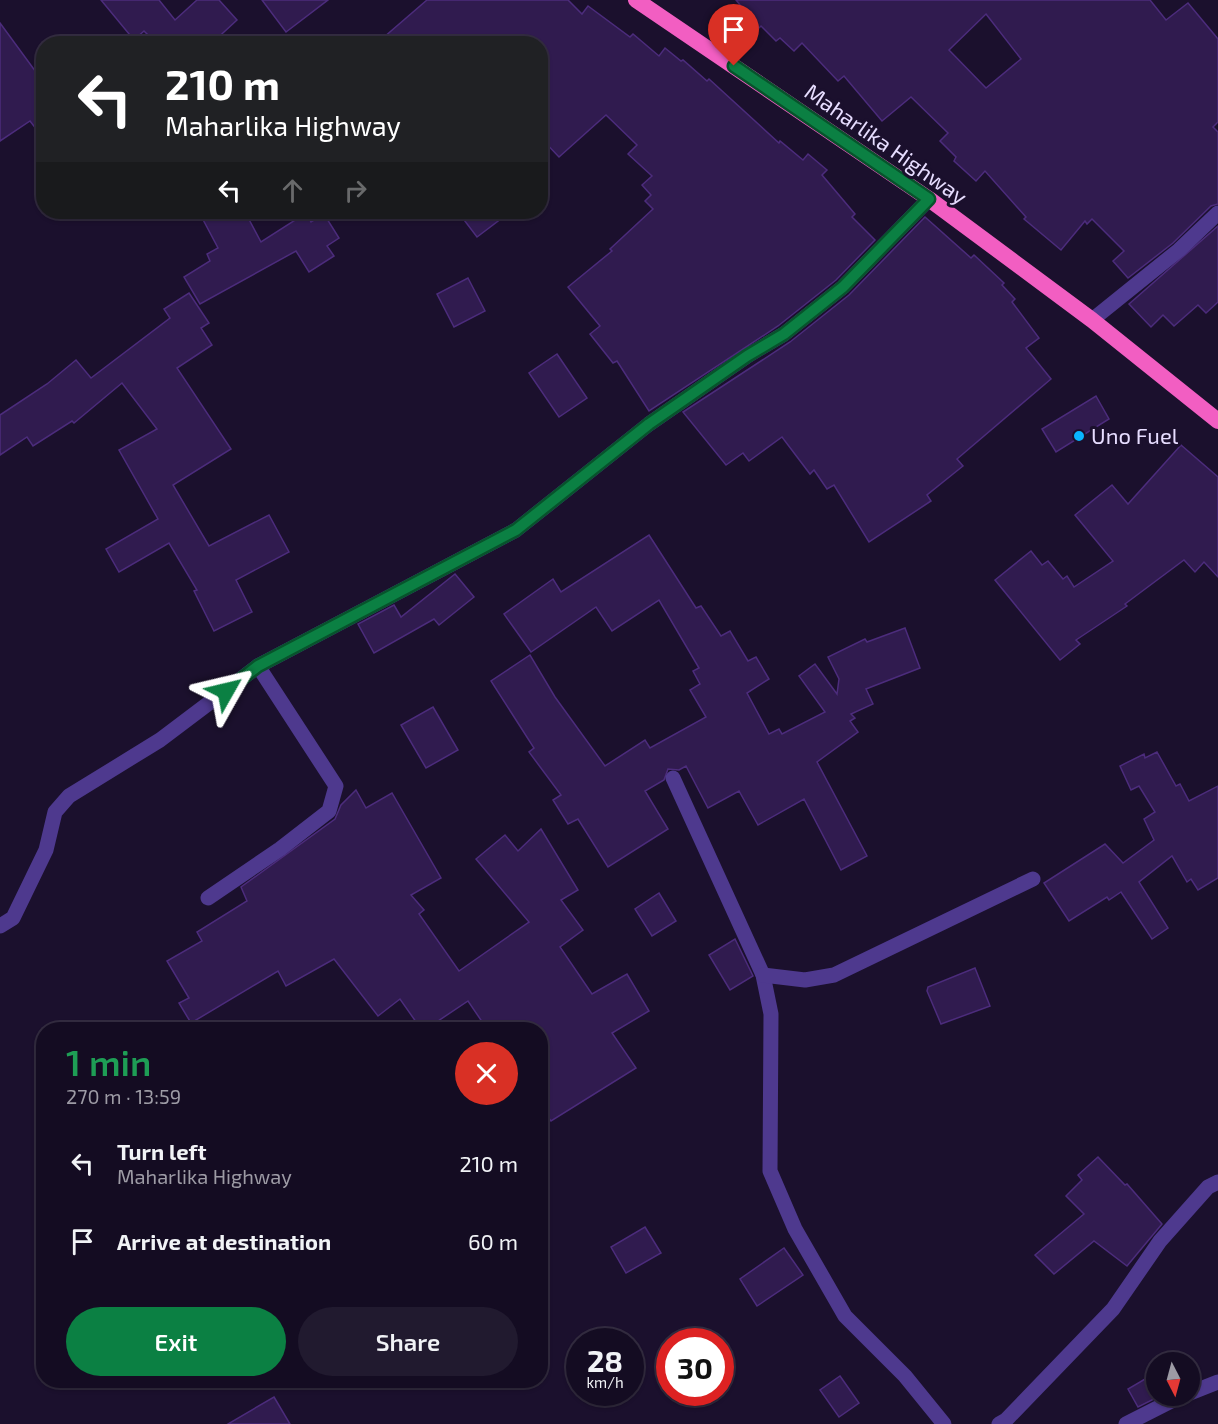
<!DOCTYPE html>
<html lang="en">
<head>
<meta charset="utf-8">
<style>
  body { margin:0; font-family:"Exo 2",sans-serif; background:#211a2f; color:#f1f3f6; height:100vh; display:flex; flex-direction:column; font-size:22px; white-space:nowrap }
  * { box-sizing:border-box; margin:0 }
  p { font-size:20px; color:#9d9ba5 }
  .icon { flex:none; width:33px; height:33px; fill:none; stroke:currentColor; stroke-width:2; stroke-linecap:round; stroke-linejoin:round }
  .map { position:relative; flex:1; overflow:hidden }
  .sheet { position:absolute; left:36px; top:1022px; width:512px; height:366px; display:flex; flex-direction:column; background:#140c22; border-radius:24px; box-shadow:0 2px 4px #0004,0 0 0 2px #332c40 }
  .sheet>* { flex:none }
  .top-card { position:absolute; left:36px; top:36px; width:512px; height:183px; border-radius:24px; box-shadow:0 2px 4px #0004,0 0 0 2px #332c40; background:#202124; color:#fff; overflow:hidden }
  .needle { width:39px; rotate:174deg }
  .fabs { position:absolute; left:1146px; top:1352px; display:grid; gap:12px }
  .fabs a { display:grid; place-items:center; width:54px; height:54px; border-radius:50%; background:#140c22; box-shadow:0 2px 4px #0004,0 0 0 2px #332c40; font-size:30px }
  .speed { position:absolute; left:566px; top:1328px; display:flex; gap:12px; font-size:30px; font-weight:700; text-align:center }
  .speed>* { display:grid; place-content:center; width:78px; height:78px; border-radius:50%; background:#140c22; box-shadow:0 2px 4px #0004,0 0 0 2px #332c40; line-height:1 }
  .speed small { font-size:15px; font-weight:400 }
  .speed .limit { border:9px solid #d22; background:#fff; color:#111 }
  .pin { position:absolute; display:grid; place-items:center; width:51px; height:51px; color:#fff; margin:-62px -26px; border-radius:50% 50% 50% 0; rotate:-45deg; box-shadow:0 0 6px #0007 }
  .pin .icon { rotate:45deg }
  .me { position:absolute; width:66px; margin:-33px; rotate:53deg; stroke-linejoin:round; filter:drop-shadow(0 0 4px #0008) }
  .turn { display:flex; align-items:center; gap:21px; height:126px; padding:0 30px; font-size:27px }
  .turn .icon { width:78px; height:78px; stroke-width:2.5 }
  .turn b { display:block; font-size:42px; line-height:51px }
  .lanes { display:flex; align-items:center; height:57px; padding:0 30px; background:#0003; justify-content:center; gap:30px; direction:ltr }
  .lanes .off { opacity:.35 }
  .round { display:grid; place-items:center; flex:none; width:63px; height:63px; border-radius:32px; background:#211a2f }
  .overview { display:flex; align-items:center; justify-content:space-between; height:102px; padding:0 30px }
  h1 { font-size:36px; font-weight:600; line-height:45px; color:#1e9e55 }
  .action { display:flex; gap:12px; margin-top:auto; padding:12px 30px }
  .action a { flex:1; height:69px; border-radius:36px; background:#0b8043; color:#fff; font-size:24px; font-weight:600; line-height:69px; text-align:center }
  .action a+a { background:#211a2f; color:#f1f3f6 }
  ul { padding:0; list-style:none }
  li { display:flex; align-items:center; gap:18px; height:78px; padding:0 30px }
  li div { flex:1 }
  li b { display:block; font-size:22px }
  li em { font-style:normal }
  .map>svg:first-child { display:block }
  .building { fill:#301b4f; stroke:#4c2c7c; stroke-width:1.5; fill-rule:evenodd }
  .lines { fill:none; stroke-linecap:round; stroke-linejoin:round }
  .minor { stroke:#4e398e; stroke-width:15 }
  .trunk { stroke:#f25ec2; stroke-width:16 }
  .route-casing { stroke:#07532c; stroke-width:15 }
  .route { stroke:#0b8043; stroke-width:10 }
  .poi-dot { fill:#09b5ff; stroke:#1b102d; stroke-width:2 }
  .labels { text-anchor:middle; stroke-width:6; stroke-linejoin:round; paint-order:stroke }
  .street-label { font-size:22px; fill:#e7ddff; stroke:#1b102d }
  .poi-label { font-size:22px; fill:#e7ddff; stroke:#1b102d; text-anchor:start }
</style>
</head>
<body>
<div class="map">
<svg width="1218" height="1424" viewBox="0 0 1218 1424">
  <rect width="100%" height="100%" fill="#1b102d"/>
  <!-- building -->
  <g class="building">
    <path d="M101,0H159L175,20L197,0H219L237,20L211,44H149L153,40L144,31L134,40Z"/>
    <path d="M262,0H328L286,32Z"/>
    <path d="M427,0H568L582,14L588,6L630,37L633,34L659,56L665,48L681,61L683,60L707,81L709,79L779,143L780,141L803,160L808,154L827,170L822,175L855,214L852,217L875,240L836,280L778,326L649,411L617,361L613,363L590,334L600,326L568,287L612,251L610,249L653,209L645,201L651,195L642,185L652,176L628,154L637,145L606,115L559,157L540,137V44H376Z"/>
    <path d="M736,0H1150L1166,20L1188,3L1218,39V122L1213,127L1218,132V204L1211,206L1173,243L1128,278L1113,261L1124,251L1092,219L1087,224L1085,221L1061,250L1024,219L1026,217L985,171L976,181L954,161L956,157L940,141L948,133L911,97L882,121L844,76L838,81L802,43L794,51L780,38L776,41L761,26L759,28ZM986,14L1021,59L986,88L949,50Z"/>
    <path d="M0,23L44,83V139L30,121L0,141Z"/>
    <path d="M199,212H245L261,242L306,213L311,222L324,214L339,238L327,246L334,256L309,272L296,251L200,304L184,277L210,261L207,254L218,248Z"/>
    <path d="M458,212H510L477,237Z"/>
    <path d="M925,217L971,258L974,255L1004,283L1002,285L1015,299L1012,302L1039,338L1026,348L1051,379L957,459L963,466L927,495L931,501L869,542L834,485L827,489L814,470L810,474L782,437L749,461L743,453L726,465L683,412L790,342L849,295Z"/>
    <path d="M1218,226V302L1206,313L1198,305L1174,326L1163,315L1151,327L1129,304Z"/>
    <path d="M468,278L485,311L454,327L437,294Z"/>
    <path d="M189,293L209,323L201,328L212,345L177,368L231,449L173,485L209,546L269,515L289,552L236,580L252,612L214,631L194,591L197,590L169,543L119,572L106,549L158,519L119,450L157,429L122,383L74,423L72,421L33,446L27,437L0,455V415L47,384L76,360L91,378L170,318L164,309Z"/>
    <path d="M557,354L587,398L559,417L529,373Z"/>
    <path d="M1096,396L1109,419L1056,452L1042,429Z"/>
    <path d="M1181,445L1218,477V577L1204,562L1195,572L1184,560L1125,604L1127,606L1076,640L1080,644L1060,660L995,580L1031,551L1042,565L1048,561L1063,579L1067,576L1074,587L1113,561L1075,515L1112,485L1128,504Z"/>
    <path d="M649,535L696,608L701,606L721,636L730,631L748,661L756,657L769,679L747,693L769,734L779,729L782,734L825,712L799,676L815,664L837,694L839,679L828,657L865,639L867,642L905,628L920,668L866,689L873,704L851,714L855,718L850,721L858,732L817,762L867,856L841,870L804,799L758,825L739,791L708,808L686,766L679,770L668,769L664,780L645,791L668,829L608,867L578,819L568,824L553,800L561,795L529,752L534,748L491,681L530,655L555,697L605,766L645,740L650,748L706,717L690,690L700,684L693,671L699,668L659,600L612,631L596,607L531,652L504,614L553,579L561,592Z"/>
    <path d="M455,574L474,597L439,625L434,619L374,653L358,624L394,605L401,617Z"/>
    <path d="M433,707L458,750L426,768L401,725Z"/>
    <path d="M1157,752L1176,786L1180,784L1189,801L1218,786V878L1198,890L1191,879L1187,882L1172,856L1139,882L1168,928L1152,939L1121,892L1109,900L1107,897L1069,921L1044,883L1105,844L1123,863L1154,840L1144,819L1155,812L1139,786L1131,790L1120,766L1144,754L1145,758Z"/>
    <path d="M356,790L366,808L392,793L441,878L411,895L424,910L419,914L459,971L529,922L476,859L505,835L518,851L541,829L578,890L561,900L583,930L560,947L592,994L627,974L649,1011L612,1033L636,1068L551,1121L548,1117L540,1123V1064L549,1058L540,1043V1029H487L468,1001L426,1029H421L400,999L378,1016L334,959L286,986L278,971L191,1023L179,1003L189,998L167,961L202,941L197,932L247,901L241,887L335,819L341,805Z"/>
    <path d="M659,893L676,921L652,936L635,909Z"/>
    <path d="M735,939L753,976L730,990L709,955Z"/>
    <path d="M975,968L990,1006L941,1024L927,991L928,987Z"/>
    <path d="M1098,1157L1125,1185L1127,1184L1162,1224L1127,1266L1094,1241L1054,1274L1035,1255L1084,1214L1066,1196L1082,1180L1078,1175Z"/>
    <path d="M645,1227L661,1253L626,1273L611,1247Z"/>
    <path d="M784,1248L803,1275L757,1306L740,1279Z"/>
    <path d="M840,1376L859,1403L839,1417L820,1390Z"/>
    <path d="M1145,1379L1156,1398L1138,1407L1128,1389Z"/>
    <path d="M274,1397L290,1424H228Z"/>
  </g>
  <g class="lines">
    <!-- minor -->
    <g class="minor">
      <path d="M1092,320L1179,250L1218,213"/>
      <path d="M673,778L763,975L771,1014L770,1171L795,1229L845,1316L905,1376L944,1424"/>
      <path d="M208,898L280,849L329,811L336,786L258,666"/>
      <path d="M0,926L13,918L46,850L55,812L69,796L160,740L258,666L516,530L649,424L747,356L784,334L843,287L929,199"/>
      <path d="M763,975L805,980L834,975L1033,879"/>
      <path d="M1190,1393L1218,1382"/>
      <path d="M999,1424L1006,1420L1113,1309L1160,1241L1208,1187L1218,1182"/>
      <path d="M1126,1424L1183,1395"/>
    </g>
    <!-- trunk -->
    <path class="trunk" d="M636,0L929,199L1092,320L1218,421"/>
  </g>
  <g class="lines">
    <defs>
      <path id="route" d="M226,691L258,666L516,530L649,424L747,356L784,334L843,287L929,199L734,66"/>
    </defs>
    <!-- route casing -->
    <use href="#route" class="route-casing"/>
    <!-- route -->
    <use href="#route" class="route"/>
  </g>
  <!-- markers -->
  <circle class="poi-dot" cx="1079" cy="436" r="6"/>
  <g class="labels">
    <!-- street labels -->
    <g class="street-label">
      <text transform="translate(886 144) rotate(35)" y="8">Maharlika Highway</text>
    </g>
    <!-- poi labels -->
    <g class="poi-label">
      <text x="1091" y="444">Uno Fuel</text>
    </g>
  </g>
</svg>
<div class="fabs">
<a><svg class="needle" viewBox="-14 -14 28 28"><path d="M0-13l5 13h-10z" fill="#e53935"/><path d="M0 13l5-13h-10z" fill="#9d9ba5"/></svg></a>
</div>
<div class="speed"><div>28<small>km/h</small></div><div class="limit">30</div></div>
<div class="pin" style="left:734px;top:66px;background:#d93025"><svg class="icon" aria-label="arrive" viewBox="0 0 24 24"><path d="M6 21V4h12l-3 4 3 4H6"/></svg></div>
<svg class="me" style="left:226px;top:691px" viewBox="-20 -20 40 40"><path d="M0-17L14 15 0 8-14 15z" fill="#0b8043" stroke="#fff" stroke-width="4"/></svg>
<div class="top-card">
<div class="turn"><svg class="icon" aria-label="left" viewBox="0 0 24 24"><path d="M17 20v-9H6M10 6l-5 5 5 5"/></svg><div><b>210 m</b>Maharlika Highway</div></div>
<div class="lanes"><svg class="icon" aria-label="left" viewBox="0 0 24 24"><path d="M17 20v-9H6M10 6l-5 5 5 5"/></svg><svg class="icon off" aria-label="ahead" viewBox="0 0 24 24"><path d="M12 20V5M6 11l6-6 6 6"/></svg><svg class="icon off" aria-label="right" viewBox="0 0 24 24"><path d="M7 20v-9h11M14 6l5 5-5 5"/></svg></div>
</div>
<section class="sheet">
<div class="overview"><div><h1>1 min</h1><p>270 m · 13:59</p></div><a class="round" style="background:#d93025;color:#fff"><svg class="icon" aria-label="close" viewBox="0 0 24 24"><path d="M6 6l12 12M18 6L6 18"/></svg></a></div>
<ul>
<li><svg class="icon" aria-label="left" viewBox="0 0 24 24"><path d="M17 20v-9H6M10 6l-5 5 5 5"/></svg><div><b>Turn left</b><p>Maharlika Highway</p></div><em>210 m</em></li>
<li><svg class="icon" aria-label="arrive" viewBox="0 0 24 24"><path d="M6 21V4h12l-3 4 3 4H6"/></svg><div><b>Arrive at destination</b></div><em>60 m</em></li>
</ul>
<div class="action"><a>Exit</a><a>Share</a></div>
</section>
</div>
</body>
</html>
